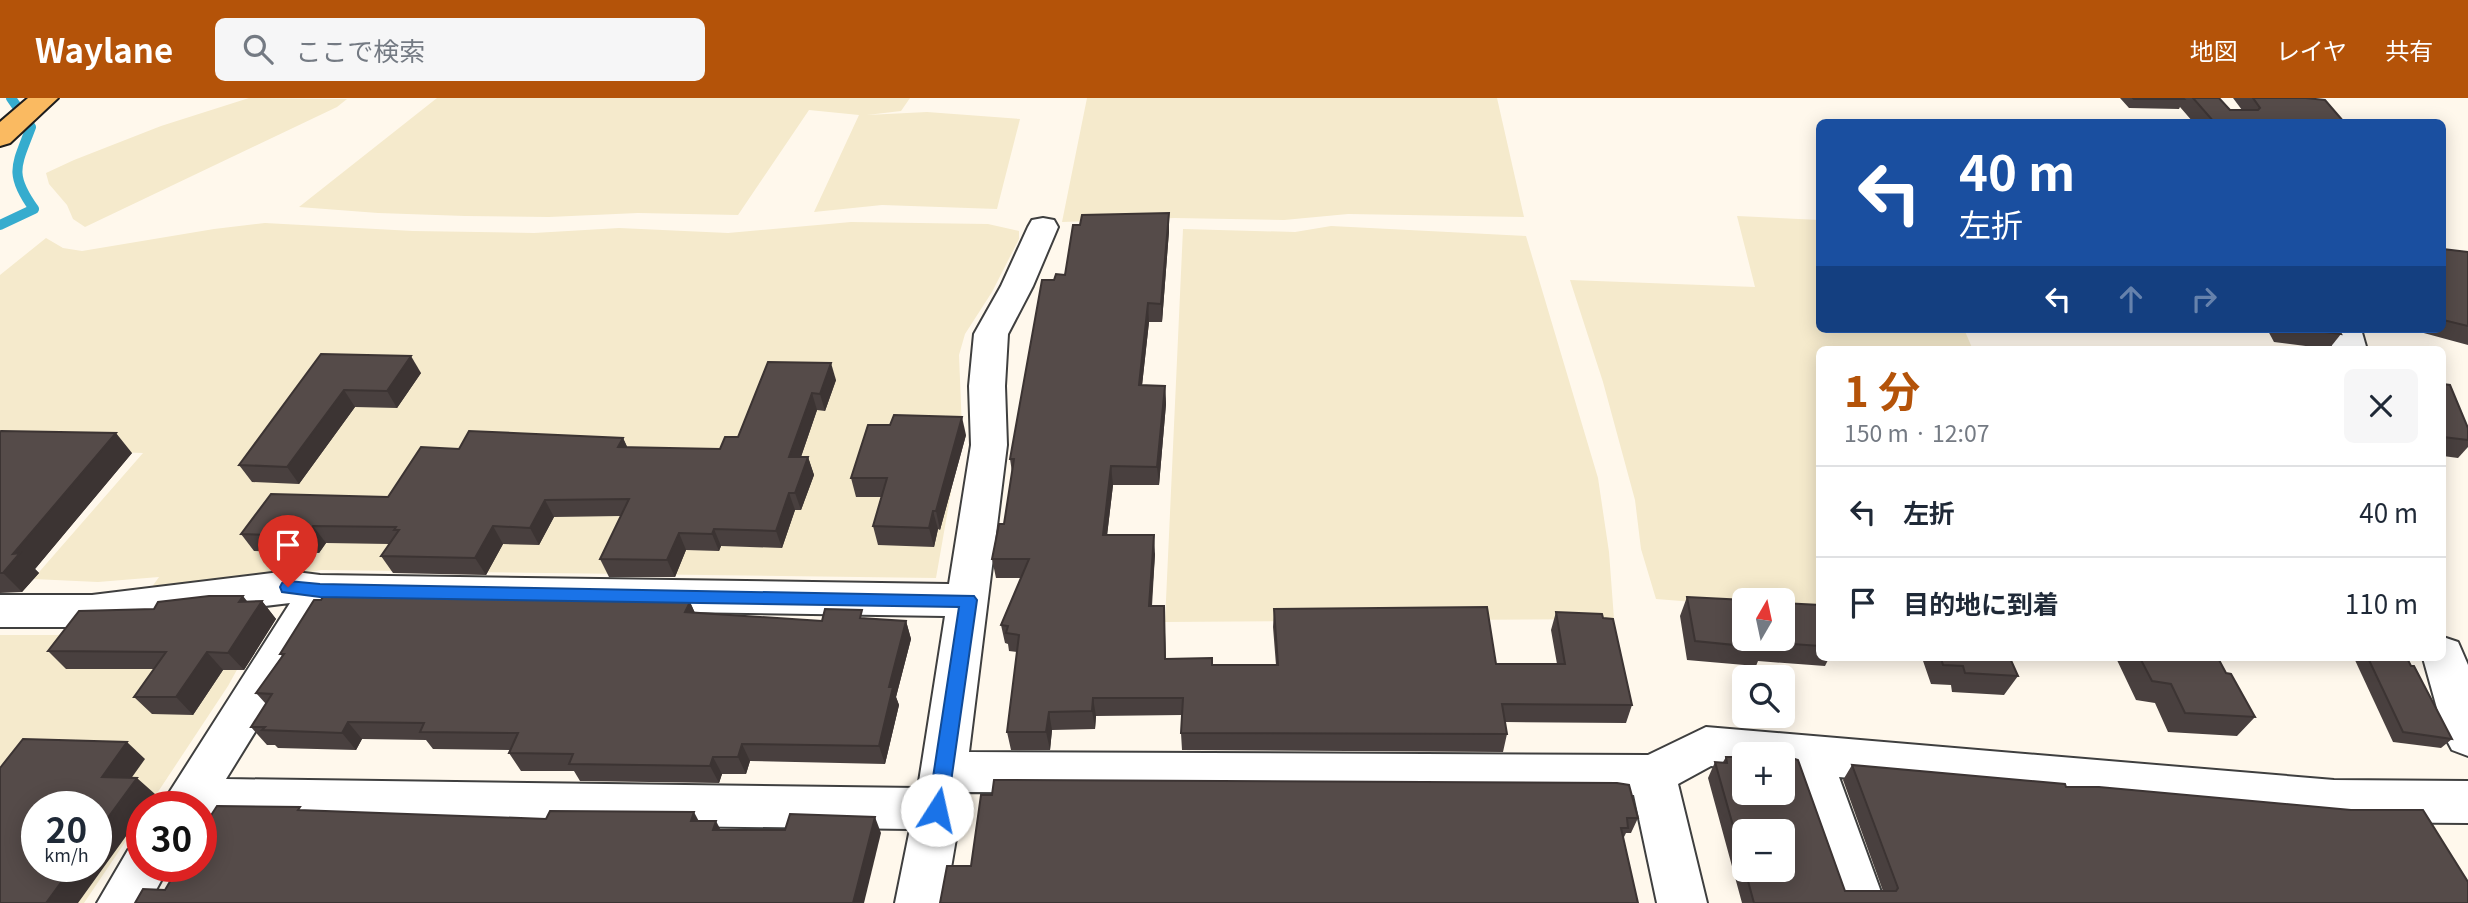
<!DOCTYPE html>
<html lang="ja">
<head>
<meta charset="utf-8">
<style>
  body { margin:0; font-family:Georgia,"Noto Sans JP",serif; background:#f6f6f7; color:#1f2937; height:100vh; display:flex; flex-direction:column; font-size:26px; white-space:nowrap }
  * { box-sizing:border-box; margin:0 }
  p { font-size:23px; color:#747a83 }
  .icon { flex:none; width:38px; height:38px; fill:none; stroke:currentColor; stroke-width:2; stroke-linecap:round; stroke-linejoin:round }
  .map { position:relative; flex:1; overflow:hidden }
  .drawer { position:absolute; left:1816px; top:248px; width:630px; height:315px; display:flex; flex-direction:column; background:#fff; border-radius:10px; box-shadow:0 4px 18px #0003 }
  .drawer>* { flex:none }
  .top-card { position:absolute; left:1816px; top:21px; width:630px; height:214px; border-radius:10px; box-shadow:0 4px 18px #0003; background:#1a4fa0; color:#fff; overflow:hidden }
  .needle { width:46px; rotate:9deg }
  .tools { position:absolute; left:1732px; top:490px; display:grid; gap:14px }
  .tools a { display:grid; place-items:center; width:63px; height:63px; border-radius:10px; background:#fff; box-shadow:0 4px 18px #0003; font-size:35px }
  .speed { position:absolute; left:21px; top:693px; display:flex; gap:14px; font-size:35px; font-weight:700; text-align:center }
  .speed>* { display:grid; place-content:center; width:91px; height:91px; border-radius:50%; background:#fff; box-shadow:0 4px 18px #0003; line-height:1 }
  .speed small { font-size:18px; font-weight:400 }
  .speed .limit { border:10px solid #d22; background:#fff; color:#111 }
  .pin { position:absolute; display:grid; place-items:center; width:60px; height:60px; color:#fff; margin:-72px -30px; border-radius:50% 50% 50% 0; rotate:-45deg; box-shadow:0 0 7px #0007 }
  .pin .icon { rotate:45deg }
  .me { position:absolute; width:77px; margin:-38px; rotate:10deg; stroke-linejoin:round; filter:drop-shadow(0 0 5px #0008) }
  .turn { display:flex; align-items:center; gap:24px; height:147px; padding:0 28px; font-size:32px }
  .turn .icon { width:91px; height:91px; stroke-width:2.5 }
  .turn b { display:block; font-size:49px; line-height:60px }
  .lanes { display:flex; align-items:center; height:66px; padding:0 28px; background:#0003; justify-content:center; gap:35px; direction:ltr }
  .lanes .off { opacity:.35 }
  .round { display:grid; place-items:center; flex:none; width:74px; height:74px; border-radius:10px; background:#f6f6f7 }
  .head { display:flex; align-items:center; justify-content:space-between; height:119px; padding:0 28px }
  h1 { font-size:42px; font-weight:700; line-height:52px; color:#b45309 }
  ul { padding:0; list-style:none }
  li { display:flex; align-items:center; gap:21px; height:91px; padding:0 28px; border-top:2px solid #e0e1e3 }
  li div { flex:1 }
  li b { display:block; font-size:26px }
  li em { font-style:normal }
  header { display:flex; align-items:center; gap:42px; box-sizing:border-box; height:98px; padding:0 35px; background:#b45309; color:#fff }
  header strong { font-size:33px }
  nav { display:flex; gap:38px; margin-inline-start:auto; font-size:24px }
  .search { width:490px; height:63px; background:#f6f6f7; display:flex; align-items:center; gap:18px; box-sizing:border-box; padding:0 24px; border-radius:10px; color:#747a83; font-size:26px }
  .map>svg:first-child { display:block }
  .farmland { fill:#f5eacc; fill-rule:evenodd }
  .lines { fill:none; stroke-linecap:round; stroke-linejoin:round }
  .stream { stroke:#36acce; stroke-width:10 }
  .minor-casing { stroke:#3f3f3f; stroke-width:4 }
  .major-casing { stroke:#1d1d1d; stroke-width:4 }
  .minor { fill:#fff; fill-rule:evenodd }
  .major { fill:#faba61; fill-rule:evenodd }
  .wall { fill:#49403f }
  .shaded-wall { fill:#3c3433 }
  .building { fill:#554b49; stroke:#3c3433; stroke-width:2 }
  .route { fill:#1a73e8; stroke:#114b97; stroke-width:2 }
</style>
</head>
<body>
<header>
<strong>Waylane</strong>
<div class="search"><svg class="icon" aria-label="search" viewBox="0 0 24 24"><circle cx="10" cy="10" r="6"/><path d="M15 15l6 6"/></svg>ここで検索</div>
<nav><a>地図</a><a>レイヤ</a><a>共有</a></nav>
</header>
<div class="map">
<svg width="2468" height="805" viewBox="0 0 2468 805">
  <rect width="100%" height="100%" fill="#fff8ec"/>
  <!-- farmland -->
  <g class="farmland">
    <path d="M249,0L347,1L337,9L85,129L73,121L67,107L49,86L46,75L74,62L161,28Z"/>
    <path d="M437,0H910L901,13L867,17L927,14L1020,21L997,111L882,107L814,114L859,17L809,12L738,117L638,115L549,119L465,118L378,115L299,109Z"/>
    <path d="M1087,0H1497L1524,119L1348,116L1284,122L1175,120L1062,124Z"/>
    <path d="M1737,118L1820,122V231H1964L1973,252H1820V514L1783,511V502H1745V508L1656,501L1641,451L1635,402L1603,284L1570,182L1755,189Z"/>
    <path d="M851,124L988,126L1019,133V141L992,194L965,236L959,257L962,331L936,480L321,472L242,488L144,500L159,479L98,484L33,481L143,355L19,351L0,372V177L46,140L63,150L82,153L214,131L265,125L413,133L534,135L619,130L728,135Z"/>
    <path d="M1331,128L1526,138L1598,380L1609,454L1614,521L1165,524L1183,131L1295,134Z"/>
    <path d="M270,512L228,588L148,709H142V719L84,805H0V537H57L165,527ZM37,709H96V768H37Z"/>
  </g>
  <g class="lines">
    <!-- stream -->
    <path class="stream" d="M0,127L34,111C8,75 17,67 31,29L11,0"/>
    <defs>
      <g id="minor">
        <path d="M1043,120L1054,122L1058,129L1033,188L1008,236L1005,288L1007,347L969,654L1648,657L1706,629L2334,682L2468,683V725L2334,724L1839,679L1885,805H1835L1792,675L1783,674V656H1745V671L1711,668L1678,686L1707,805H1657L1634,697L964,694L945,805H895L910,731L201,722V709H160L290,505L92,529H0V497H92L288,473L320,477L949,486L971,347L969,288L974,236L1001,188L1028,129L1032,122ZM332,509L945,518L918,690L226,681Z"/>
        <path d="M2327,231H2361L2367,252H2333Z"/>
        <path d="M2443,539L2458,544L2468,567V658L2452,652L2445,639L2423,560H2443Z"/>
        <path d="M142,747V768H169L149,805H97L128,752Z"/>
      </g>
      <path id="major" d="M28,0H58L10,45L0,48V24Z"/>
    </defs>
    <!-- minor casing -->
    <use href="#minor" class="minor-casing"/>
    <!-- major casing -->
    <use href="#major" class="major-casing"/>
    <!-- minor -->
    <use href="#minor" class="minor"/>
    <!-- major -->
    <use href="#major" class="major"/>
  </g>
  <!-- wall -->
  <g class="wall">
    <path d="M2120,0H2219L2230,12H2242L2233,0H2306L2344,24H2193L2180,9L2179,11L2129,10Z"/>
    <path d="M1169,115V133L1162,224H1149L1142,287L1165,288L1166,306L1159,387H1113L1107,437L1155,456L1152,508H1164L1166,561L1212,567H1276L1273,529L1274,511L1496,566H1557L1551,532L1556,514L1603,520L1632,607L1626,625L1505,624L1507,636L1503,654L1182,652L1181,635L1182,617L1096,618L1095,631L1052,632L1050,652H1011L1007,634L1017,554L1009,553L1008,546L1005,545L1001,527L1021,480H996L992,461L1004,426L1012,374L1010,361L1054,182L1065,177L1080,127Z"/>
    <path d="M2443,151L2468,154V247L2420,234L2418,231H2443Z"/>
    <path d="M2267,231H2338L2341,236L2329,251L2274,244Z"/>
    <path d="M321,256L421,275L397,310L355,309L299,386L252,384L239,367Z"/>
    <path d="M768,264L836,282L825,313L817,312L801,359H808L814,377L801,412H795L782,450L721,448L719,453L686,452L675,479H609L600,461L621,418L554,419L539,447L503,446L486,477L393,475L381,458L389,446L326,445L319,455L254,453L241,436L388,399L459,351L623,340L627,349L720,351L738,339Z"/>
    <path d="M2443,286L2468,330V349L2458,360L2443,358Z"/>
    <path d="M0,334L132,355L35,471L39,475L22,494L0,495Z"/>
    <path d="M966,337L940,432L938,431L934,449L878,447L873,428L882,399H856L851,380Z"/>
    <path d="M651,498L653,502L690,504L695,515L822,523L865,520L906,523L911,541L896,599L899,607L885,666L750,663L746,676H722L719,685L580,683L574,673H521L509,655L510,652L433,651L426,642L362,641L356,652L278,650L275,647H267L251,629L266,606L256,595L282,558L280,556Z"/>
    <path d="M1687,499L1820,507V560H1829L1825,568L1758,563L1756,568L1687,562L1680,518Z"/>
    <path d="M262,503L276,521L244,572H223L193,617L152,616L134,599L154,571H66L48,553L154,511Z"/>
    <path d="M1922,560H2010L2018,578L2004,597L1952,594L1951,587L1931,586Z"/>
    <path d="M2116,560H2218L2226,575L2255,619L2237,638L2168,634L2155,605L2136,602Z"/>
    <path d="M2354,560H2407L2452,641L2441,650L2393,644Z"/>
    <path d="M1726,659L1845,793H1883L1843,682L1852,667L2066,689L2468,805H1742L1708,680L1715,664H1723Z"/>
    <path d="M981,697L1638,720L1631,735H1626L1623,741L971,768Z"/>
  </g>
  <!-- shaded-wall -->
  <g class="shaded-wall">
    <path d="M1169,115V133L1162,224L1161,206Z"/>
    <path d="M1148,205L1149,224L1140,306L1139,287Z"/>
    <path d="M411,258L421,275L397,310L387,293Z"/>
    <path d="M831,265L836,282L825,313L820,296Z"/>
    <path d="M1165,288L1166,306L1159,387L1157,369Z"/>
    <path d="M344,292L355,309L299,386L287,369Z"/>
    <path d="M812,295L817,312L795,376L789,359Z"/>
    <path d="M962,319L966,337L940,432L936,413Z"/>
    <path d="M116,335L132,355L35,471L39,475L22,494L3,475L13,456Z"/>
    <path d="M623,340L631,357L618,349Z"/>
    <path d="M808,359L814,377L801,412L795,395Z"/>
    <path d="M1111,368L1113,387L1105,455L1103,437Z"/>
    <path d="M789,395L795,412L782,450L776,433Z"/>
    <path d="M545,402L554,419L539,447L530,430Z"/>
    <path d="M933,413L938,431L934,449L929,430Z"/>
    <path d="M313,428L326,445L319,455L307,438Z"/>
    <path d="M493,428L503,446L486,477L475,460Z"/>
    <path d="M714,431L721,448L719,453L712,436Z"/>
    <path d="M679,435L686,452L675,479L667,462Z"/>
    <path d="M1154,437L1155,456L1150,526L1149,508Z"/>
    <path d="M243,498L255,513L262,503L276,521L244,572L228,555L239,504Z"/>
    <path d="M690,504L698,522L685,514Z"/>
    <path d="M906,523L911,541L896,599L899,607L885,666L879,648L889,589Z"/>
    <path d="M207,554L223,572L193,617L176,599Z"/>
    <path d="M1093,600L1096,618L1095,631L1092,613Z"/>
    <path d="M1049,614L1052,632L1050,652L1046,634Z"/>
    <path d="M348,624L362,641L356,652L342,635Z"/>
    <path d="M127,644L145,661L120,696L102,679Z"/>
    <path d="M742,646L750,663L746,676L738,659Z"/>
    <path d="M713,659L722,676L719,685L710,668Z"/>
    <path d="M137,680L155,696L147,709H142V716L78,805H46L73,768H96V736Z"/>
    <path d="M694,714L703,731L691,723Z"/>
    <path d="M875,719L881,735L864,805H853Z"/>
    <path d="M716,723L725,740L713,732Z"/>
  </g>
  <!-- building -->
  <g class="building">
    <path d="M2133,0H2183L2184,1H2134Z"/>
    <path d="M2193,0H2219L2230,12H2258L2260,10L2253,0H2306L2325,2L2344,24H2214Z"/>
    <path d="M1169,115L1161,206L1148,205L1139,287L1165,288L1157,369L1111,368L1103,437H1154L1149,508H1164L1165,561L1212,560V567H1278L1274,511L1487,509L1496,566H1565L1556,514L1602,516L1603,520L1613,521L1632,607L1502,606L1507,636L1181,635L1183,600H1093L1092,613L1049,614L1046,634H1007L1019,537L1006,535L1008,528L1001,527L1029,461H992L999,426H1004L1014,361H1010L1042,182H1054L1056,176L1065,177L1073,127H1080L1082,117Z"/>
    <path d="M2443,151L2468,154V228L2443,222Z"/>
    <path d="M2301,231H2338L2341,236Z"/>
    <path d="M321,256L411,258L387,293L344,292L287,369L239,367Z"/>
    <path d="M768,264L831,265L820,296L812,295L789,359H808L795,395H789L776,433L714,431L712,436L679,435L667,462L600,461L629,401L545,402L530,430L493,428L475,460L381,458L399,432H394L396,429L313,428L307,438L241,436L271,396L388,399L421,349L459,351L469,333L623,340L618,349L720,351L725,339H738Z"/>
    <path d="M2443,286L2450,287L2468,330V342L2443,339Z"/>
    <path d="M894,317L962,319L936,413H933L929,430L873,428L887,380H851L868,327H890Z"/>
    <path d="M1,333L116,335L13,456L20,455L3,475H0V334Z"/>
    <path d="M326,494L651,498L649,502L690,504L685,514L822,523L825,511L862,512L860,520L906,523L889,589H893L879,648L742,646L738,659H713L710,668L569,666L573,656L509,655L518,635L420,634L424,625L348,624L342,635L262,632L265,629H251L272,596L256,595L284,556H280L314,502H321Z"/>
    <path d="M209,498H243L239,504L262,503L228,555L207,554L176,599H134L166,554L48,553L79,513L154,511L158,504Z"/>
    <path d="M1687,499L1745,502V541H1783V505L1820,507V548L1763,544L1765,550L1695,543Z"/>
    <path d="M1941,560H2010L2018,578L1965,575L1963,568L1943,567Z"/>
    <path d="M2140,560H2218L2226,575L2231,576L2255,619L2185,615L2171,586L2152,583Z"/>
    <path d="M2368,560H2407L2411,568H2414L2452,641L2403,634Z"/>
    <path d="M23,641L127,644L102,679L137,680L96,736V709H37V768H73L46,805H0V670Z"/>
    <path d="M1726,659H1745V695H1783V659H1789L1798,662L1845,793H1896L1898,790L1852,667L2065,686L2066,689H2099L2351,712H2423L2468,784V805H1754L1745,772H1783V733H1745V770L1715,664L1727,665Z"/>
    <path d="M994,682L1617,685L1629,687L1638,720H1627L1628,730H1621L1638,805H940L947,768H971L981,697H992Z"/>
    <path d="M217,708L300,709L298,712L546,721L550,713L694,714L691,723H716L713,732H785L790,716L875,719L853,805H135L143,791L165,792L179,768H201V733Z"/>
  </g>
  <!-- route -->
  <path class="route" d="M288,483L320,486L974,498L977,502L947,712L944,718L937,720L930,718L928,712L959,509L320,499L282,494L280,489L282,485Z"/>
</svg>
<div class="tools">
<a><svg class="needle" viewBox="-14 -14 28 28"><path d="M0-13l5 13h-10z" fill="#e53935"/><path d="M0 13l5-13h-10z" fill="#747a83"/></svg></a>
<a><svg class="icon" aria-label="search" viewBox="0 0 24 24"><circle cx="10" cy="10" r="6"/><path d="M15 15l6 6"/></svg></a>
<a>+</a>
<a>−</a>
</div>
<div class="speed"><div>20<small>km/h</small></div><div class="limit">30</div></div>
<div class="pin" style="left:288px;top:489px;background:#d93025"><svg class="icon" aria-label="arrive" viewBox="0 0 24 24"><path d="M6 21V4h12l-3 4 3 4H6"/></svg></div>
<svg class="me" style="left:937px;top:712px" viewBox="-20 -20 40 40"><circle r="19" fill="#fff"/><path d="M0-13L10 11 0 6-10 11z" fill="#1a73e8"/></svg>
<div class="top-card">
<div class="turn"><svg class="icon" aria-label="left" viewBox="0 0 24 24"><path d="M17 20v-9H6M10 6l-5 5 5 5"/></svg><div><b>40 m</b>左折</div></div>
<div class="lanes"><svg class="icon" aria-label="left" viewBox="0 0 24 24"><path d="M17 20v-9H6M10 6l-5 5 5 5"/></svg><svg class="icon off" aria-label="ahead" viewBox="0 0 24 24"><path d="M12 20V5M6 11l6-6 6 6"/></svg><svg class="icon off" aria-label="right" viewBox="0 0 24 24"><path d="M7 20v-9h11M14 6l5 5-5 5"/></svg></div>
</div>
<section class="drawer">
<div class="head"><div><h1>1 分</h1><p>150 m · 12:07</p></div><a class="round"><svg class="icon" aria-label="close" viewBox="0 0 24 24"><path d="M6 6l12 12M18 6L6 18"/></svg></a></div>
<ul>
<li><svg class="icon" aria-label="left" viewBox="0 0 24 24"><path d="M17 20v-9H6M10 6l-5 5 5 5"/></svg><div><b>左折</b></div><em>40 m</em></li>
<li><svg class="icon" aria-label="arrive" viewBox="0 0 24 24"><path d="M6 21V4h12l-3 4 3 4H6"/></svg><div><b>目的地に到着</b></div><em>110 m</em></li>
</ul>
</section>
</div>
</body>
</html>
